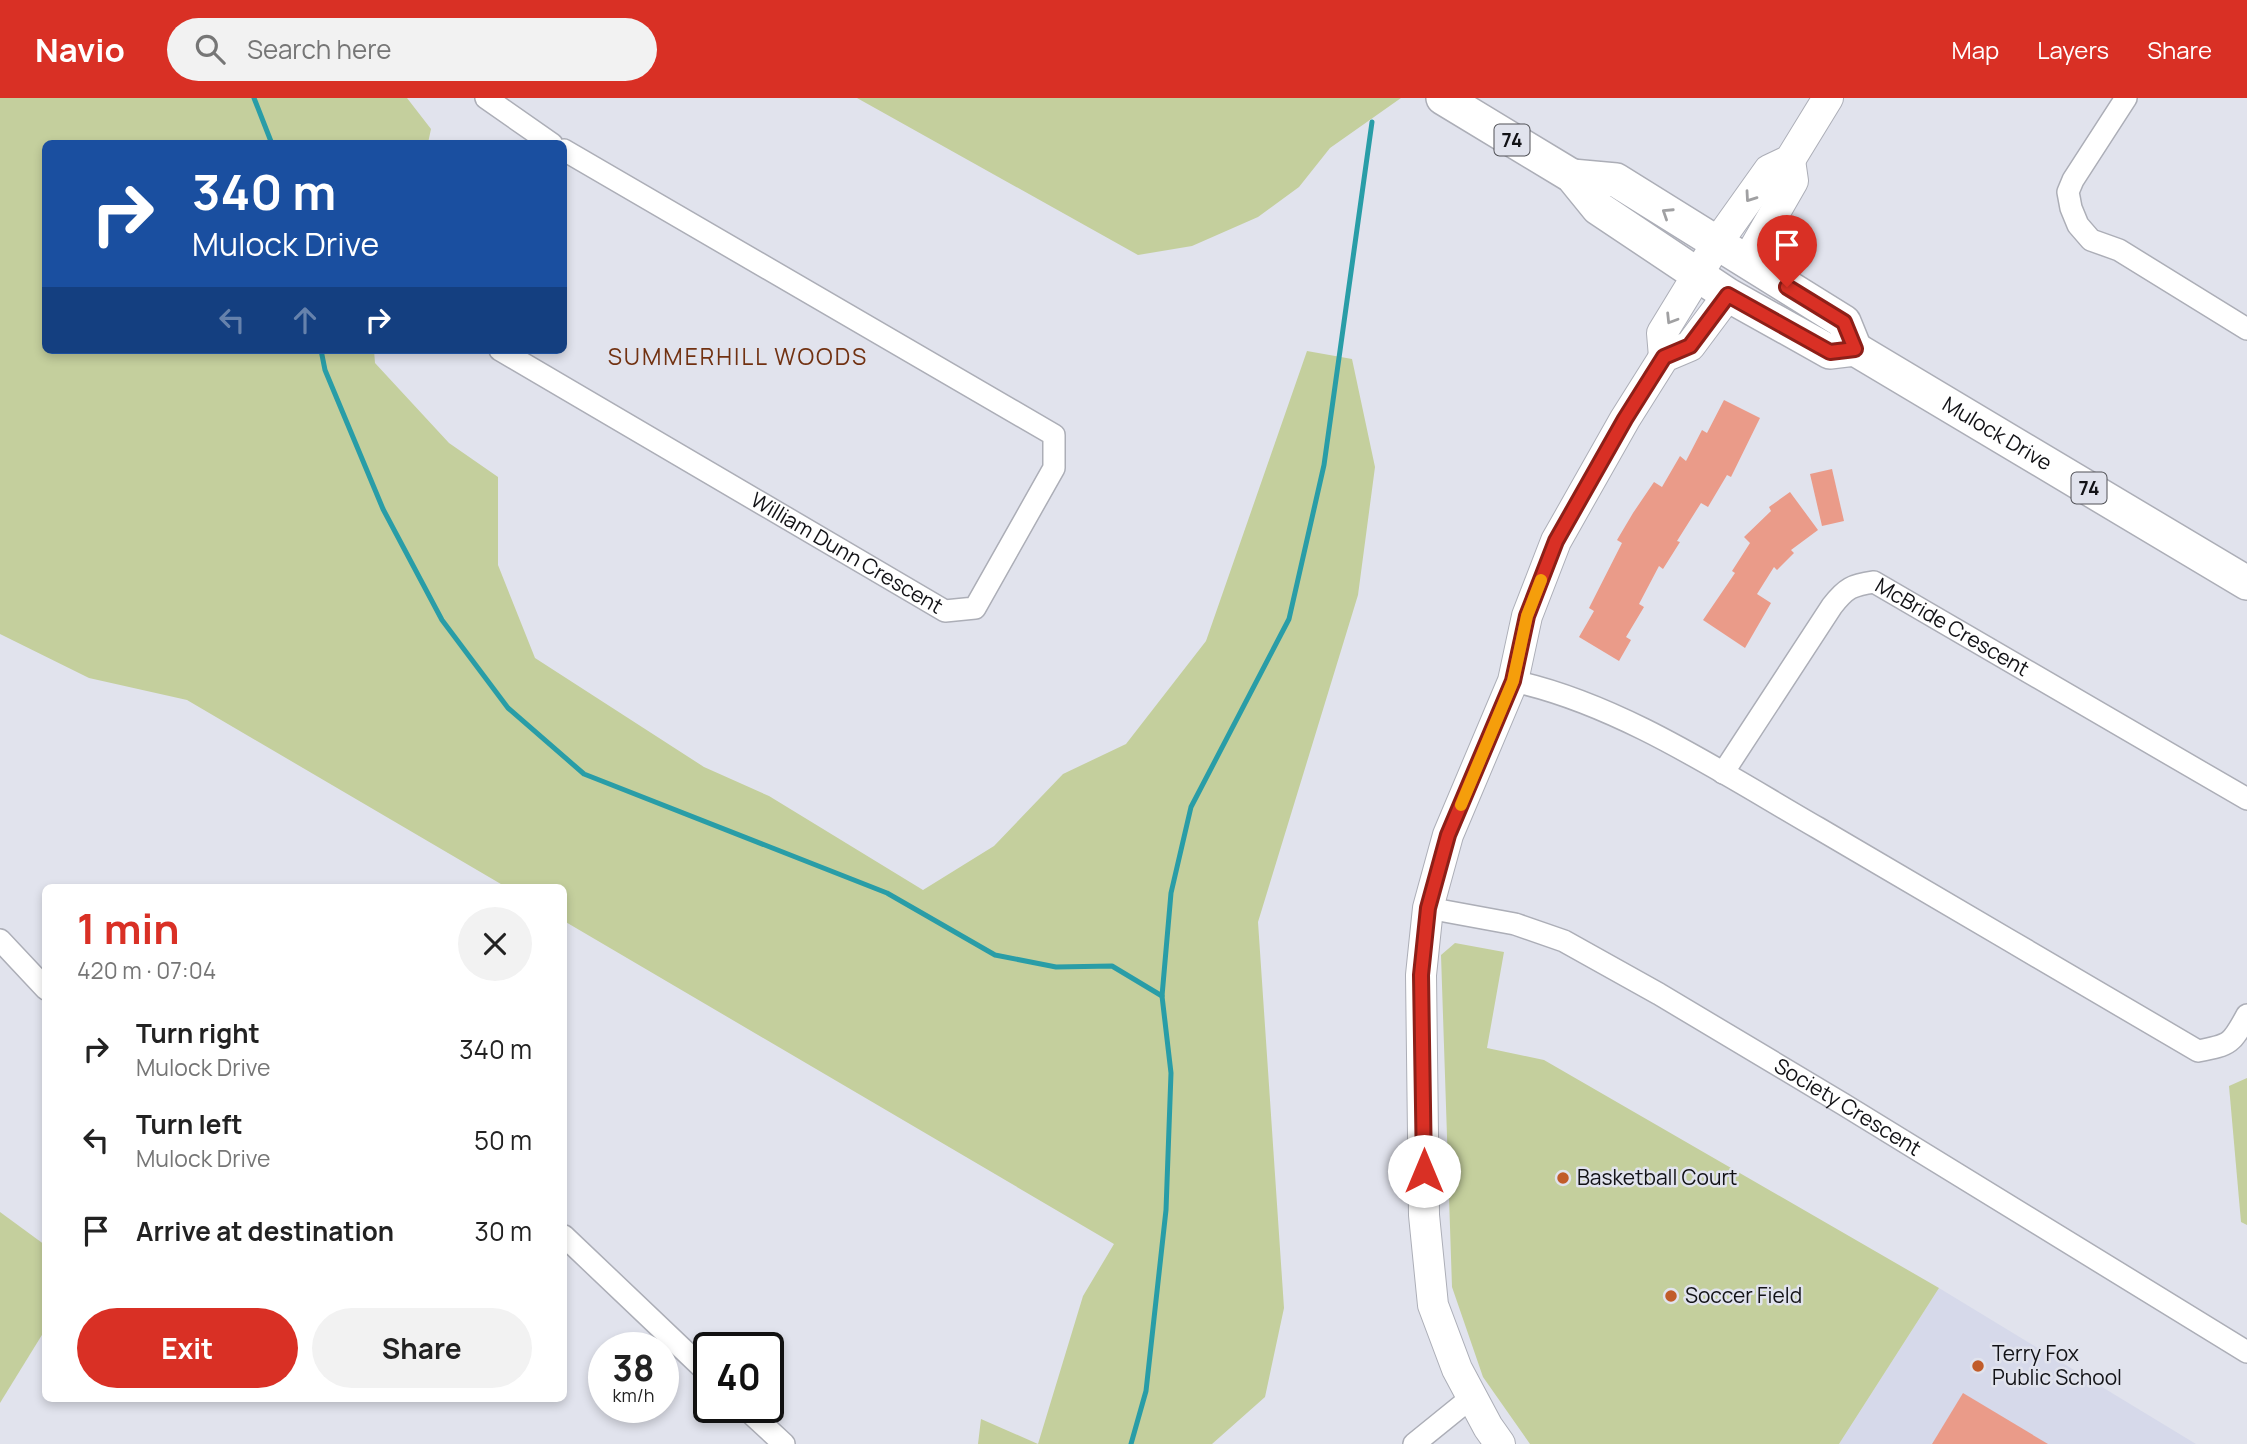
<!DOCTYPE html>
<html lang="en">
<head>
<meta charset="utf-8">
<style>
  body { margin:0; font-family:Manrope,sans-serif; background:#f2f2f2; color:#222; height:100vh; display:flex; flex-direction:column; font-size:26px; white-space:nowrap }
  * { box-sizing:border-box; margin:0 }
  p { font-size:23px; color:#767676 }
  .icon { flex:none; width:38px; height:38px; fill:none; stroke:currentColor; stroke-width:2; stroke-linecap:round; stroke-linejoin:round }
  .map { position:relative; flex:1; overflow:hidden }
  .details { position:absolute; left:42px; top:786px; width:525px; height:518px; display:flex; flex-direction:column; background:#fff; border-radius:10px; box-shadow:0 4px 10px #0003 }
  .details>* { flex:none }
  .guide { position:absolute; left:42px; top:42px; width:525px; height:214px; border-radius:10px; box-shadow:0 4px 10px #0003; background:#1a4fa0; color:#fff; overflow:hidden }
  .speed { position:absolute; left:588px; top:1234px; display:flex; gap:14px; font-size:35px; font-weight:700; text-align:center }
  .speed>* { display:grid; place-content:center; width:91px; height:91px; border-radius:50%; background:#fff; box-shadow:0 4px 10px #0003; line-height:1 }
  .speed small { font-size:18px; font-weight:400 }
  .speed .limit { border:4px solid #111; border-radius:10px; background:#fff; color:#111 }
  .pin { position:absolute; display:grid; place-items:center; width:60px; height:60px; color:#fff; margin:-72px -30px; border-radius:50% 50% 50% 0; rotate:-45deg; box-shadow:0 0 7px #0007 }
  .pin .icon { rotate:45deg }
  .me { position:absolute; width:77px; margin:-38px; rotate:0deg; stroke-linejoin:round; filter:drop-shadow(0 0 5px #0008) }
  .turn { display:flex; align-items:center; gap:24px; height:147px; padding:0 35px; font-size:32px }
  .turn .icon { width:91px; height:91px; stroke-width:2.5 }
  .turn b { display:block; font-size:49px; line-height:60px }
  .lanes { display:flex; align-items:center; height:66px; padding:0 35px; background:#0003; justify-content:center; gap:35px; direction:ltr }
  .lanes .off { opacity:.35 }
  .round { display:grid; place-items:center; flex:none; width:74px; height:74px; border-radius:37px; background:#f2f2f2 }
  .head { display:flex; align-items:center; justify-content:space-between; height:119px; padding:0 35px }
  h1 { font-size:42px; font-weight:700; line-height:52px; color:#d93025 }
  .button { display:flex; gap:14px; margin-top:auto; padding:14px 35px }
  .button a { flex:1; height:80px; border-radius:42px; background:#d93025; color:#fff; font-size:28px; font-weight:700; line-height:80px; text-align:center }
  .button a+a { background:#f2f2f2; color:#222 }
  ul { padding:0; list-style:none }
  li { display:flex; align-items:center; gap:21px; height:91px; padding:0 35px }
  li div { flex:1 }
  li b { display:block; font-size:26px }
  li em { font-style:normal }
  header { display:flex; align-items:center; gap:42px; box-sizing:border-box; height:98px; padding:0 35px; background:#d93025; color:#fff }
  header strong { font-size:33px }
  nav { display:flex; gap:38px; margin-inline-start:auto; font-size:24px }
  .search { width:490px; height:63px; background:#f2f2f2; display:flex; align-items:center; gap:18px; box-sizing:border-box; padding:0 24px; border-radius:38px; color:#767676; font-size:26px }
  .map>svg:first-child { display:block }
  .built { fill:#d6d9ea }
  .green { fill:#c4cf9d }
  .lines { fill:none; stroke-linecap:round; stroke-linejoin:round }
  .stream { stroke:#299da7; stroke-width:5 }
  .building { fill:#ea9b89 }
  .street-casing { stroke:#acaeb7; stroke-width:24 }
  .secondary-casing { stroke:#acaeb7; stroke-width:32 }
  .primary-casing { stroke:#acaeb7; stroke-width:36 }
  .street { stroke:#fff; stroke-width:21 }
  .secondary { stroke:#fff; stroke-width:30 }
  .primary { stroke:#fff; stroke-width:33 }
  .oneway { stroke:#a0a0a2 }
  .route-casing { stroke:#8d1f18; stroke-width:18 }
  .route { stroke:#d93025; stroke-width:12 }
  .slow { stroke:#f59e0b; stroke-width:12 }
  .poi-dot { fill:#c15c2a; stroke:#e1e3ed; stroke-width:2.5 }
  .labels { text-anchor:middle; stroke-width:5; stroke-linejoin:round; paint-order:stroke }
  .shield { fill:#e1e3ed; stroke:#505156; stroke-width:2 }
  .shield-label { font-size:19px; font-weight:bold; fill:#121216 }
  .street-label { font-size:21px; fill:#121216; stroke:#e1e3ed }
  .poi-label { font-size:21px; fill:#121216; stroke:#e1e3ed; text-anchor:start }
  .neighbourhood-label { font-size:23px; letter-spacing:2px; fill:#713111; stroke:#e1e3ed }
</style>
</head>
<body>
<header>
<strong>Navio</strong>
<div class="search"><svg class="icon" aria-label="search" viewBox="0 0 24 24"><circle cx="10" cy="10" r="6"/><path d="M15 15l6 6"/></svg>Search here</div>
<nav><a>Map</a><a>Layers</a><a>Share</a></nav>
</header>
<div class="map">
<svg width="2247" height="1346" viewBox="0 0 2247 1346">
  <rect width="100%" height="100%" fill="#e1e3ed"/>
  <!-- built -->
  <path class="built" d="M1939,1190L2196,1346H1839Z"/>
  <!-- green -->
  <g class="green">
    <path d="M0,0H407L431,31L428,45L46,46V252H374L375,265L449,345L498,379V467L535,560L704,669L769,698L923,792L994,748L1063,676L1126,646L1206,543L1307,253L1352,261L1375,369L1358,497L1258,824L1284,1210L1265,1299L1212,1346H978L981,1321L1038,1346L1083,1198L1114,1146L564,823V789H506L187,602L89,580L0,536Z"/>
    <path d="M857,0H1401L1330,50L1299,89L1258,119L1192,148L1138,157Z"/>
    <path d="M1455,845L1504,854L1487,950L1544,962L1939,1190L1839,1346H1530L1483,1279L1452,1189L1441,857Z"/>
    <path d="M2247,980V1127L2241,1124L2229,988Z"/>
    <path d="M0,1114L45,1147V1232L0,1305Z"/>
  </g>
  <g class="lines">
    <!-- stream -->
    <g class="stream">
      <path d="M254,0L272,46"/>
      <path d="M321,252L325,272L383,411L442,522L508,610L584,676L887,795L995,857L1056,869L1112,868L1162,898"/>
      <path d="M1131,1346L1146,1293L1166,1112L1171,975L1162,898L1171,795L1191,709L1289,521L1324,367L1372,24"/>
    </g>
  </g>
  <!-- building -->
  <g class="building">
    <path d="M1724,302L1760,320L1731,379L1727,377L1708,409L1701,405L1677,443L1680,444L1663,471L1659,468L1639,506L1644,509L1626,539L1631,542L1619,563L1579,539L1594,513L1589,510L1622,445L1617,442L1633,415L1654,384L1662,389L1680,358L1686,363L1702,332L1707,335Z"/>
    <path d="M1832,371L1844,423L1822,428L1810,376Z"/>
    <path d="M1790,394L1818,432L1791,452L1794,455L1777,472L1774,469L1757,496L1771,505L1745,550L1703,522L1735,475L1732,473L1750,445L1744,439L1771,413L1769,409Z"/>
    <path d="M1963,1295L2048,1346H1932Z"/>
  </g>
  <g class="lines">
    <defs>
      <g id="street">
        <path d="M486,0L552,46"/>
        <path d="M2126,0L2073,82L2068,94L2071,110L2078,127L2091,142L2119,152L2247,231"/>
        <path id="s1" d="M500,252L945,513L975,510L1054,370V337L564,52"/>
        <path d="M1513,583C1620,606 1724,676 1818,730C1945,804 2071,879 2198,953C2231,947 2232,945 2247,917"/>
        <path id="s2" d="M1723,675L1832,508C1846,490 1852,487 1874,484L2247,701"/>
        <path id="s3" d="M1428,810L1515,826L1564,843L1659,896L1843,1006L2247,1254"/>
        <path d="M0,842L46,891"/>
        <path d="M564,1138L709,1276"/>
        <path d="M744,1309L784,1346"/>
        <path d="M1414,1346L1472,1299"/>
      </g>
      <g id="secondary">
        <path d="M1747,163L1793,83L1790,62"/>
        <path d="M1664,259L1662,235L1717,145L1769,72L1790,62L1828,0"/>
        <path d="M1500,1346L1488,1329L1457,1271L1433,1207L1424,1117L1421,877L1428,810L1448,737L1513,583L1527,518L1556,443L1625,321L1664,259L1690,248L1728,197"/>
      </g>
      <g id="primary">
        <path id="s4" d="M1443,0L1572,78L1598,110L1728,197L1830,254L1855,251L2247,485"/>
        <path d="M1572,78L1616,82L1844,224L1855,251"/>
      </g>
    </defs>
    <!-- street casing -->
    <use href="#street" class="street-casing"/>
    <!-- secondary casing -->
    <use href="#secondary" class="secondary-casing"/>
    <!-- primary casing -->
    <use href="#primary" class="primary-casing"/>
    <!-- street -->
    <use href="#street" class="street"/>
    <!-- secondary -->
    <use href="#secondary" class="secondary"/>
    <!-- primary -->
    <use href="#primary" class="primary"/>
  </g>
  <!-- one-way arrows -->
  <defs><path id="oneway-chevron" d="M-2-3.5L2.5 0L-2 3.5" fill="none" stroke-width="1.6" stroke-linecap="round" stroke-linejoin="round" transform="scale(1.75)"/></defs>
  <g class="oneway">
    <use href="#oneway-chevron" transform="translate(1750 99) rotate(125)"/>
    <use href="#oneway-chevron" transform="translate(1667 115) rotate(-147)"/>
    <use href="#oneway-chevron" transform="translate(1671 221) rotate(122)"/>
  </g>
  <g class="lines">
    <defs>
      <path id="route" d="M1424,1073L1421,877L1428,810L1448,737L1513,583L1527,518L1556,443L1625,321L1664,259L1690,248L1728,197L1830,254L1855,251L1844,224L1787,189"/>
    </defs>
    <!-- route casing -->
    <use href="#route" class="route-casing"/>
    <!-- route -->
    <use href="#route" class="route"/>
    <!-- slow -->
    <path class="slow" d="M1461,707L1513,583L1527,518L1541,482"/>
  </g>
  <!-- markers -->
  <g class="poi-dot">
    <circle cx="1563" cy="1080" r="7"/>
    <circle cx="1671" cy="1198" r="7"/>
    <circle cx="1978" cy="1268" r="7"/>
  </g>
  <g class="labels">
    <!-- shield labels -->
    <g class="shield">
      <rect x="1494.5" y="26.5" width="35" height="31" rx="5"/>
      <rect x="2071.5" y="374.5" width="35" height="31" rx="5"/>
    </g>
    <g class="shield-label">
      <text x="1512" y="49">74</text>
      <text x="2089" y="397">74</text>
    </g>
    <!-- street labels -->
    <g class="street-label">
      <text dy="7" stroke="none"><textPath href="#s4" startOffset="656">Mulock Drive</textPath></text>
      <text dy="7" stroke="none"><textPath href="#s1" startOffset="402">William Dunn Crescent</textPath></text>
      <text dy="7" stroke="none"><textPath href="#s2" startOffset="340">McBride Crescent</textPath></text>
      <text dy="7" stroke="none"><textPath href="#s3" startOffset="469">Society Crescent</textPath></text>
    </g>
    <!-- poi labels -->
    <g class="poi-label">
      <text x="1577" y="1087">Basketball Court</text>
      <text x="1685" y="1205">Soccer Field</text>
      <text x="1992" y="1263">Terry Fox<tspan x="1992" dy="24">Public School</tspan></text>
    </g>
    <!-- neighbourhood labels -->
    <g class="neighbourhood-label">
      <text x="738" y="267">SUMMERHILL WOODS</text>
    </g>
  </g>
</svg>
<div class="speed"><div>38<small>km/h</small></div><div class="limit">40</div></div>
<div class="pin" style="left:1787px;top:189px;background:#d93025"><svg class="icon" aria-label="arrive" viewBox="0 0 24 24"><path d="M6 21V4h12l-3 4 3 4H6"/></svg></div>
<svg class="me" style="left:1424px;top:1073px" viewBox="-20 -20 40 40"><circle r="19" fill="#fff"/><path d="M0-13L10 11 0 6-10 11z" fill="#d93025"/></svg>
<div class="guide">
<div class="turn"><svg class="icon" aria-label="right" viewBox="0 0 24 24"><path d="M7 20v-9h11M14 6l5 5-5 5"/></svg><div><b>340 m</b>Mulock Drive</div></div>
<div class="lanes"><svg class="icon off" aria-label="left" viewBox="0 0 24 24"><path d="M17 20v-9H6M10 6l-5 5 5 5"/></svg><svg class="icon off" aria-label="ahead" viewBox="0 0 24 24"><path d="M12 20V5M6 11l6-6 6 6"/></svg><svg class="icon" aria-label="right" viewBox="0 0 24 24"><path d="M7 20v-9h11M14 6l5 5-5 5"/></svg></div>
</div>
<section class="details">
<div class="head"><div><h1>1 min</h1><p>420 m · 07:04</p></div><a class="round"><svg class="icon" aria-label="close" viewBox="0 0 24 24"><path d="M6 6l12 12M18 6L6 18"/></svg></a></div>
<ul>
<li><svg class="icon" aria-label="right" viewBox="0 0 24 24"><path d="M7 20v-9h11M14 6l5 5-5 5"/></svg><div><b>Turn right</b><p>Mulock Drive</p></div><em>340 m</em></li>
<li><svg class="icon" aria-label="left" viewBox="0 0 24 24"><path d="M17 20v-9H6M10 6l-5 5 5 5"/></svg><div><b>Turn left</b><p>Mulock Drive</p></div><em>50 m</em></li>
<li><svg class="icon" aria-label="arrive" viewBox="0 0 24 24"><path d="M6 21V4h12l-3 4 3 4H6"/></svg><div><b>Arrive at destination</b></div><em>30 m</em></li>
</ul>
<div class="button"><a>Exit</a><a>Share</a></div>
</section>
</div>
</body>
</html>
